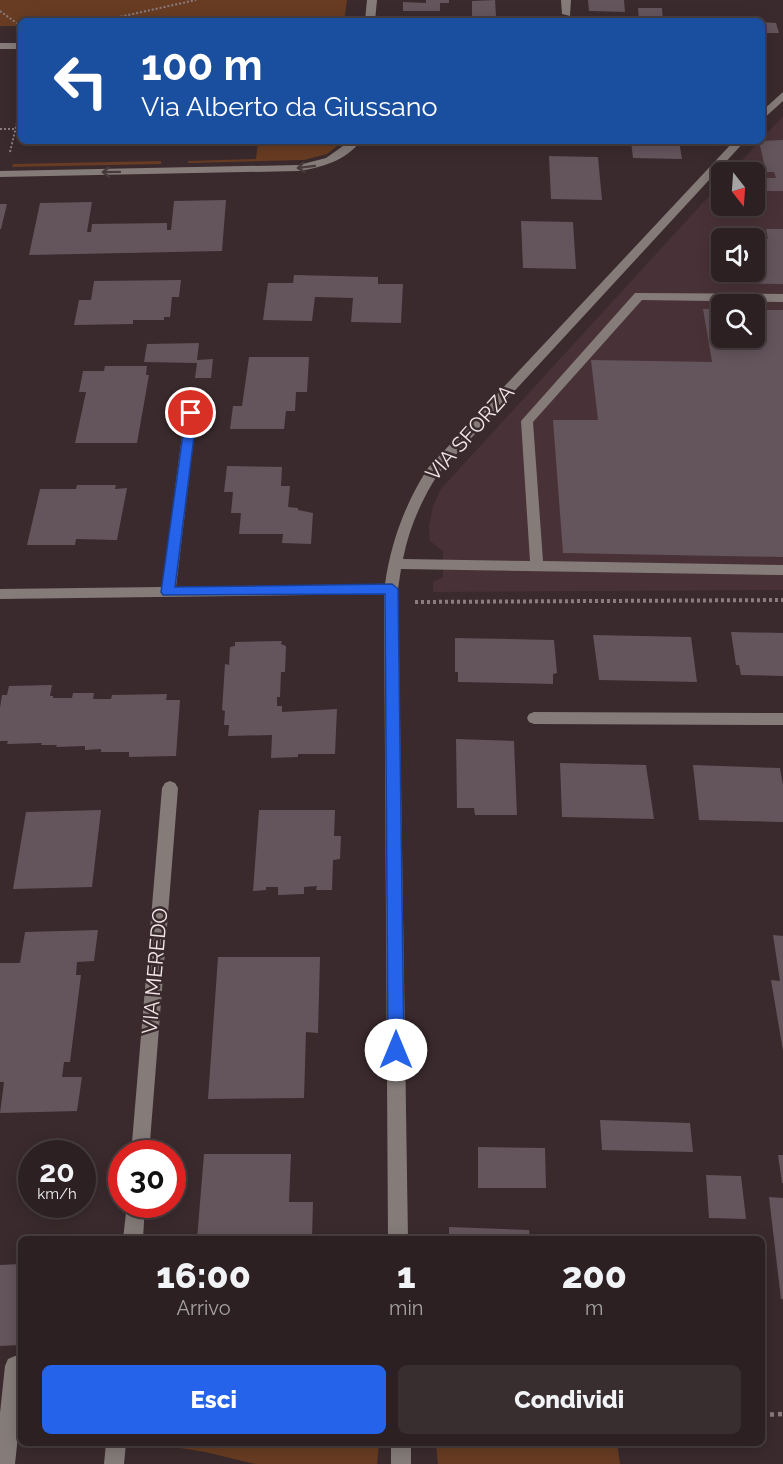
<!DOCTYPE html>
<html lang="it">
<head>
<meta charset="utf-8">
<style>
  body { margin:0; font-family:Raleway,sans-serif; background:#382d2f; color:#f1f3f6; height:100vh; display:flex; flex-direction:column; font-size:22px; white-space:nowrap }
  * { box-sizing:border-box; margin:0 }
  p { font-size:20px; color:#a6a3a5 }
  .icon { flex:none; width:33px; height:33px; fill:none; stroke:currentColor; stroke-width:2; stroke-linecap:round; stroke-linejoin:round }
  .map { position:relative; flex:1; overflow:hidden }
  .details { position:absolute; left:18px; top:1236px; width:747px; height:210px; display:flex; flex-direction:column; background:#2c2022; border-radius:9px; box-shadow:0 3px 15px #0003,0 0 0 2px #483e40 }
  .details>* { flex:none }
  .banner { position:absolute; left:18px; top:18px; width:747px; height:126px; border-radius:9px; box-shadow:0 3px 15px #0003,0 0 0 2px #483e40; background:#1a4fa0; color:#fff; overflow:hidden }
  .needle { width:39px; rotate:163deg }
  .buttons { position:absolute; left:711px; top:162px; display:grid; gap:12px }
  .buttons a { display:grid; place-items:center; width:54px; height:54px; border-radius:9px; background:#2c2022; box-shadow:0 3px 15px #0003,0 0 0 2px #483e40; font-size:30px }
  .speed { position:absolute; left:18px; top:1140px; display:flex; gap:12px; font-size:30px; font-weight:700; text-align:center }
  .speed>* { display:grid; place-content:center; width:78px; height:78px; border-radius:50%; background:#2c2022; box-shadow:0 3px 15px #0003,0 0 0 2px #483e40; line-height:1 }
  .speed small { font-size:15px; font-weight:400 }
  .speed .limit { border:9px solid #d22; background:#fff; color:#111 }
  .pin { position:absolute; display:grid; place-items:center; width:51px; height:51px; color:#fff; margin:-26px; border:3px solid #fff; border-radius:50%; box-shadow:0 2px 6px #0007 }
  .me { position:absolute; width:66px; margin:-33px; rotate:0deg; stroke-linejoin:round; filter:drop-shadow(0 0 4px #0008) }
  .turn { display:flex; align-items:center; gap:21px; height:126px; padding:0 24px; font-size:27px }
  .turn .icon { width:78px; height:78px; stroke-width:2.5 }
  .turn b { display:block; font-size:42px; line-height:51px }
  .eta { display:flex; justify-content:space-evenly; align-items:center; height:102px; text-align:center }
  .eta b { font-size:36px; font-weight:800; line-height:42px }
  .cta { display:flex; gap:12px; margin-top:auto; padding:12px 24px }
  .cta a { flex:1; height:69px; border-radius:9px; background:#2563eb; color:#fff; font-size:24px; font-weight:800; line-height:69px; text-align:center }
  .cta a+a { background:#382d2f; color:#f1f3f6 }
  .map>svg:first-child { display:block }
  .built { fill:#493237; fill-rule:evenodd }
  .green { fill:#673c22 }
  .building { fill:#64545c }
  .lines { fill:none; stroke-linecap:round; stroke-linejoin:round }
  .path-far2 { stroke:#8a7c7f; stroke-width:2; stroke-dasharray:2 2; stroke-linecap:butt }
  .path-far1 { stroke:#8a7c7f; stroke-width:4; stroke-dasharray:3 3; stroke-linecap:butt }
  .path { stroke:#8a7c7f; stroke-width:4.5; stroke-dasharray:4 4; stroke-linecap:butt }
  .minor { fill:#857c7a; fill-rule:evenodd }
  .oneway { stroke:#493a3c }
  .route { fill:#2563eb; stroke:#184099; stroke-width:1.5 }
  .labels { text-anchor:middle; stroke-width:5; stroke-linejoin:round; paint-order:stroke }
  .street-label { font-size:21px; fill:#f0e5e7; stroke:#3a2a2d }
</style>
</head>
<body>
<div class="map">
<svg width="783" height="1464" viewBox="0 0 783 1464">
  <rect width="100%" height="100%" fill="#3a2a2d"/>
  <!-- built -->
  <path class="built" d="M783,116V590L433,592V582L443,577V551L430,541L429,527L433,506L441,489L721,183L722,206H754V172H731ZM722,238H754V272H722ZM722,304H754V338H722Z"/>
  <!-- green -->
  <g class="green">
    <path d="M0,0H347L344,21H21V26H0Z"/>
    <path d="M258,141H343L327,154L304,160L188,163V161L256,159Z"/>
    <path d="M161,161V164L12,167L13,164Z"/>
    <path d="M149,1443H379L377,1464H255L205,1452Z"/>
    <path d="M436,1443H617L620,1464H438Z"/>
  </g>
  <!-- building -->
  <g class="building">
    <path d="M426,0H449V3H440V11H403V2L426,3Z"/>
    <path d="M495,0L496,16H472V1Z"/>
    <path d="M588,0H624L625,12L589,11Z"/>
    <path d="M638,8H662L663,21H639Z"/>
    <path d="M687,17H713V21H688Z"/>
    <path d="M762,22L776,23L779,33H762Z"/>
    <path d="M783,140V191H754V178H776L774,172H766L759,141Z"/>
    <path d="M631,141H679L682,159L633,158Z"/>
    <path d="M549,156L598,157L602,200L551,199Z"/>
    <path d="M226,200L222,251L29,255L40,203L92,202L87,232H91L92,224L167,223V230H171L174,201Z"/>
    <path d="M0,204H7L1,229H0Z"/>
    <path d="M521,221L573,222L576,269L523,268Z"/>
    <path d="M766,229H783V284L726,283L724,272H754V239H768Z"/>
    <path d="M294,275L378,277V284H403L401,323L351,322L353,298L315,297L312,321L263,320L268,283H293Z"/>
    <path d="M181,280L179,297H172L170,317H164V320H133V324L74,325L79,300H91L94,281Z"/>
    <path d="M703,309H722V338H754V310H783V557L563,553L553,420H598L591,360L712,362Z"/>
    <path d="M199,343L197,360L213,359L211,378H195L197,363L144,362L147,344Z"/>
    <path d="M249,357H309L307,392H296L295,411H286L284,429H230L233,406H242Z"/>
    <path d="M105,366H147L146,375H149L137,443H75L86,392H79L83,371H104Z"/>
    <path d="M227,466L282,467L281,486H290L288,507L298,508V510L313,513L311,544L282,543L283,534H239L241,513H231L233,492H224Z"/>
    <path d="M77,485H116L115,489L127,488L117,540L76,539L75,545H27L40,489H76Z"/>
    <path d="M731,632L783,633V676L741,675L739,665H736Z"/>
    <path d="M593,635L691,637L697,682L599,680Z"/>
    <path d="M455,638L554,640L557,673L553,674V684L458,682V672H455Z"/>
    <path d="M282,641L281,644L286,646L285,672H281L280,697H277V706H282V712L337,709L335,754H298V757L271,758L272,735L228,736L229,725H224L225,711L222,710L225,664L229,665L230,647L235,646V642Z"/>
    <path d="M52,685L50,696H53V698H72L73,693H94L93,699H111L112,695L167,694L166,700H180L176,756L129,757V752H101V749L85,750V746L56,747L57,745H41L42,743L7,744L8,741H0V708L2,695H7L9,686Z"/>
    <path d="M456,739L514,741L517,815H475L474,808H457Z"/>
    <path d="M560,763L646,765L654,819L562,817Z"/>
    <path d="M693,765L780,768L783,785V822L699,820Z"/>
    <path d="M101,810L92,887L13,889L26,812Z"/>
    <path d="M259,810H335L334,836H341L340,859L333,860L332,890H316L317,886L304,887V894L278,895V887H266V890L253,891Z"/>
    <path d="M98,930L94,961L77,962L76,975H81L70,1062H64L62,1077H82L77,1111L0,1113L4,1082H0V963H20L25,932Z"/>
    <path d="M773,935L783,936V1051L771,980L780,981Z"/>
    <path d="M218,957H320L318,1033L306,1032L304,1098L208,1099Z"/>
    <path d="M600,1120L690,1123L693,1152L602,1150Z"/>
    <path d="M478,1147L545,1148L546,1188H478Z"/>
    <path d="M204,1154H291L289,1202H313L312,1239H197Z"/>
    <path d="M778,1155H783V1183H782Z"/>
    <path d="M706,1175L741,1176L746,1219L709,1218Z"/>
    <path d="M769,1197L783,1198V1299H781Z"/>
    <path d="M449,1227L529,1230L530,1239H449Z"/>
    <path d="M21,1264V1345L0,1346V1265Z"/>
  </g>
  <g class="lines">
    <!-- path-far2 -->
    <g class="path-far2">
      <path d="M0,11L18,24"/>
      <path d="M101,21L196,0"/>
      <path d="M0,129H21"/>
      <path d="M10,152L21,106"/>
    </g>
    <!-- path-far1 -->
    <path class="path-far1" d="M415,602L783,600"/>
    <!-- path -->
    <path class="path" d="M762,1415L783,1414"/>
    <!-- minor -->
    <g class="minor">
      <path d="M367,0H377L375,21H365Z"/>
      <path d="M561,0H571L570,16L562,14Z"/>
      <rect x="0" y="43" width="21" height="6"/>
      <path d="M783,92V101L762,120V111Z"/>
      <path d="M350,141H361C345,161 323,167 299,171L0,177V171L299,165L326,158Z"/>
      <path d="M734,141H745L438,474C421,501 409,528 403,559L530,561L521,421L635,293L783,294V302L642,300L533,422L543,561L783,565V575L401,569L398,589L408,1239H388L384,594L0,599V589L162,587L185,413L191,409L197,413L176,587L385,584C391,542 405,504 428,468Z"/>
      <path d="M534,712L783,713V725L534,724L529,722L527,718L529,714Z"/>
      <path d="M170,781L175,783L178,788L149,1154H131L162,788L165,783Z"/>
      <path d="M127,1204H145L143,1239H123Z"/>
      <path d="M15,1356H21V1407L15,1464H0V1413L5,1366L8,1359Z"/>
      <path d="M106,1443H126L124,1464H104Z"/>
      <rect x="391" y="1443" width="20" height="21"/>
    </g>
  </g>
  <!-- one-way arrows -->
  <defs><path id="oneway-shaft" d="M-6 0H5M1.5-3L5.5 0L1.5 3" fill="none" stroke-width="1.6" stroke-linecap="round" stroke-linejoin="round" transform="scale(1.5)"/></defs>
  <g class="oneway">
    <use href="#oneway-shaft" transform="translate(306 167) rotate(173)"/>
    <use href="#oneway-shaft" transform="translate(111 172) rotate(179)"/>
  </g>
  <!-- route -->
  <path class="route" d="M191,409L197,413L175,587L392,584L398,589L404,1050L402,1056L396,1058L391,1056L388,1050L385,594L163,595L161,592L186,413Z"/>
  <g class="labels">
    <!-- street labels -->
    <g class="street-label">
      <text transform="translate(470 433) rotate(-48)" y="7">VIA SFORZA</text>
      <text transform="translate(155 971) rotate(-85)" y="7">VIA MEREDO</text>
    </g>
  </g>
</svg>
<div class="buttons">
<a><svg class="needle" viewBox="-14 -14 28 28"><path d="M0-13l5 13h-10z" fill="#e53935"/><path d="M0 13l5-13h-10z" fill="#a6a3a5"/></svg></a>
<a><svg class="icon" aria-label="sound" viewBox="0 0 24 24"><path d="M4 9h4l5-4v14l-5-4H4zM17 9q2 3 0 6"/></svg></a>
<a><svg class="icon" aria-label="search" viewBox="0 0 24 24"><circle cx="10" cy="10" r="6"/><path d="M15 15l6 6"/></svg></a>
</div>
<div class="speed"><div>20<small>km/h</small></div><div class="limit">30</div></div>
<div class="pin" style="left:191px;top:413px;background:#d93025"><svg class="icon" aria-label="arrive" viewBox="0 0 24 24"><path d="M6 21V4h12l-3 4 3 4H6"/></svg></div>
<svg class="me" style="left:396px;top:1050px" viewBox="-20 -20 40 40"><circle r="19" fill="#fff"/><path d="M0-13L10 11 0 6-10 11z" fill="#2563eb"/></svg>
<div class="banner">
<div class="turn"><svg class="icon" aria-label="left" viewBox="0 0 24 24"><path d="M17 20v-9H6M10 6l-5 5 5 5"/></svg><div><b>100 m</b>Via Alberto da Giussano</div></div>
</div>
<section class="details">
<div class="eta">
<div><b>16:00</b><p>Arrivo</p></div>
<div><b>1</b><p>min</p></div>
<div><b>200</b><p>m</p></div>
</div>
<div class="cta"><a>Esci</a><a>Condividi</a></div>
</section>
</div>
</body>
</html>
